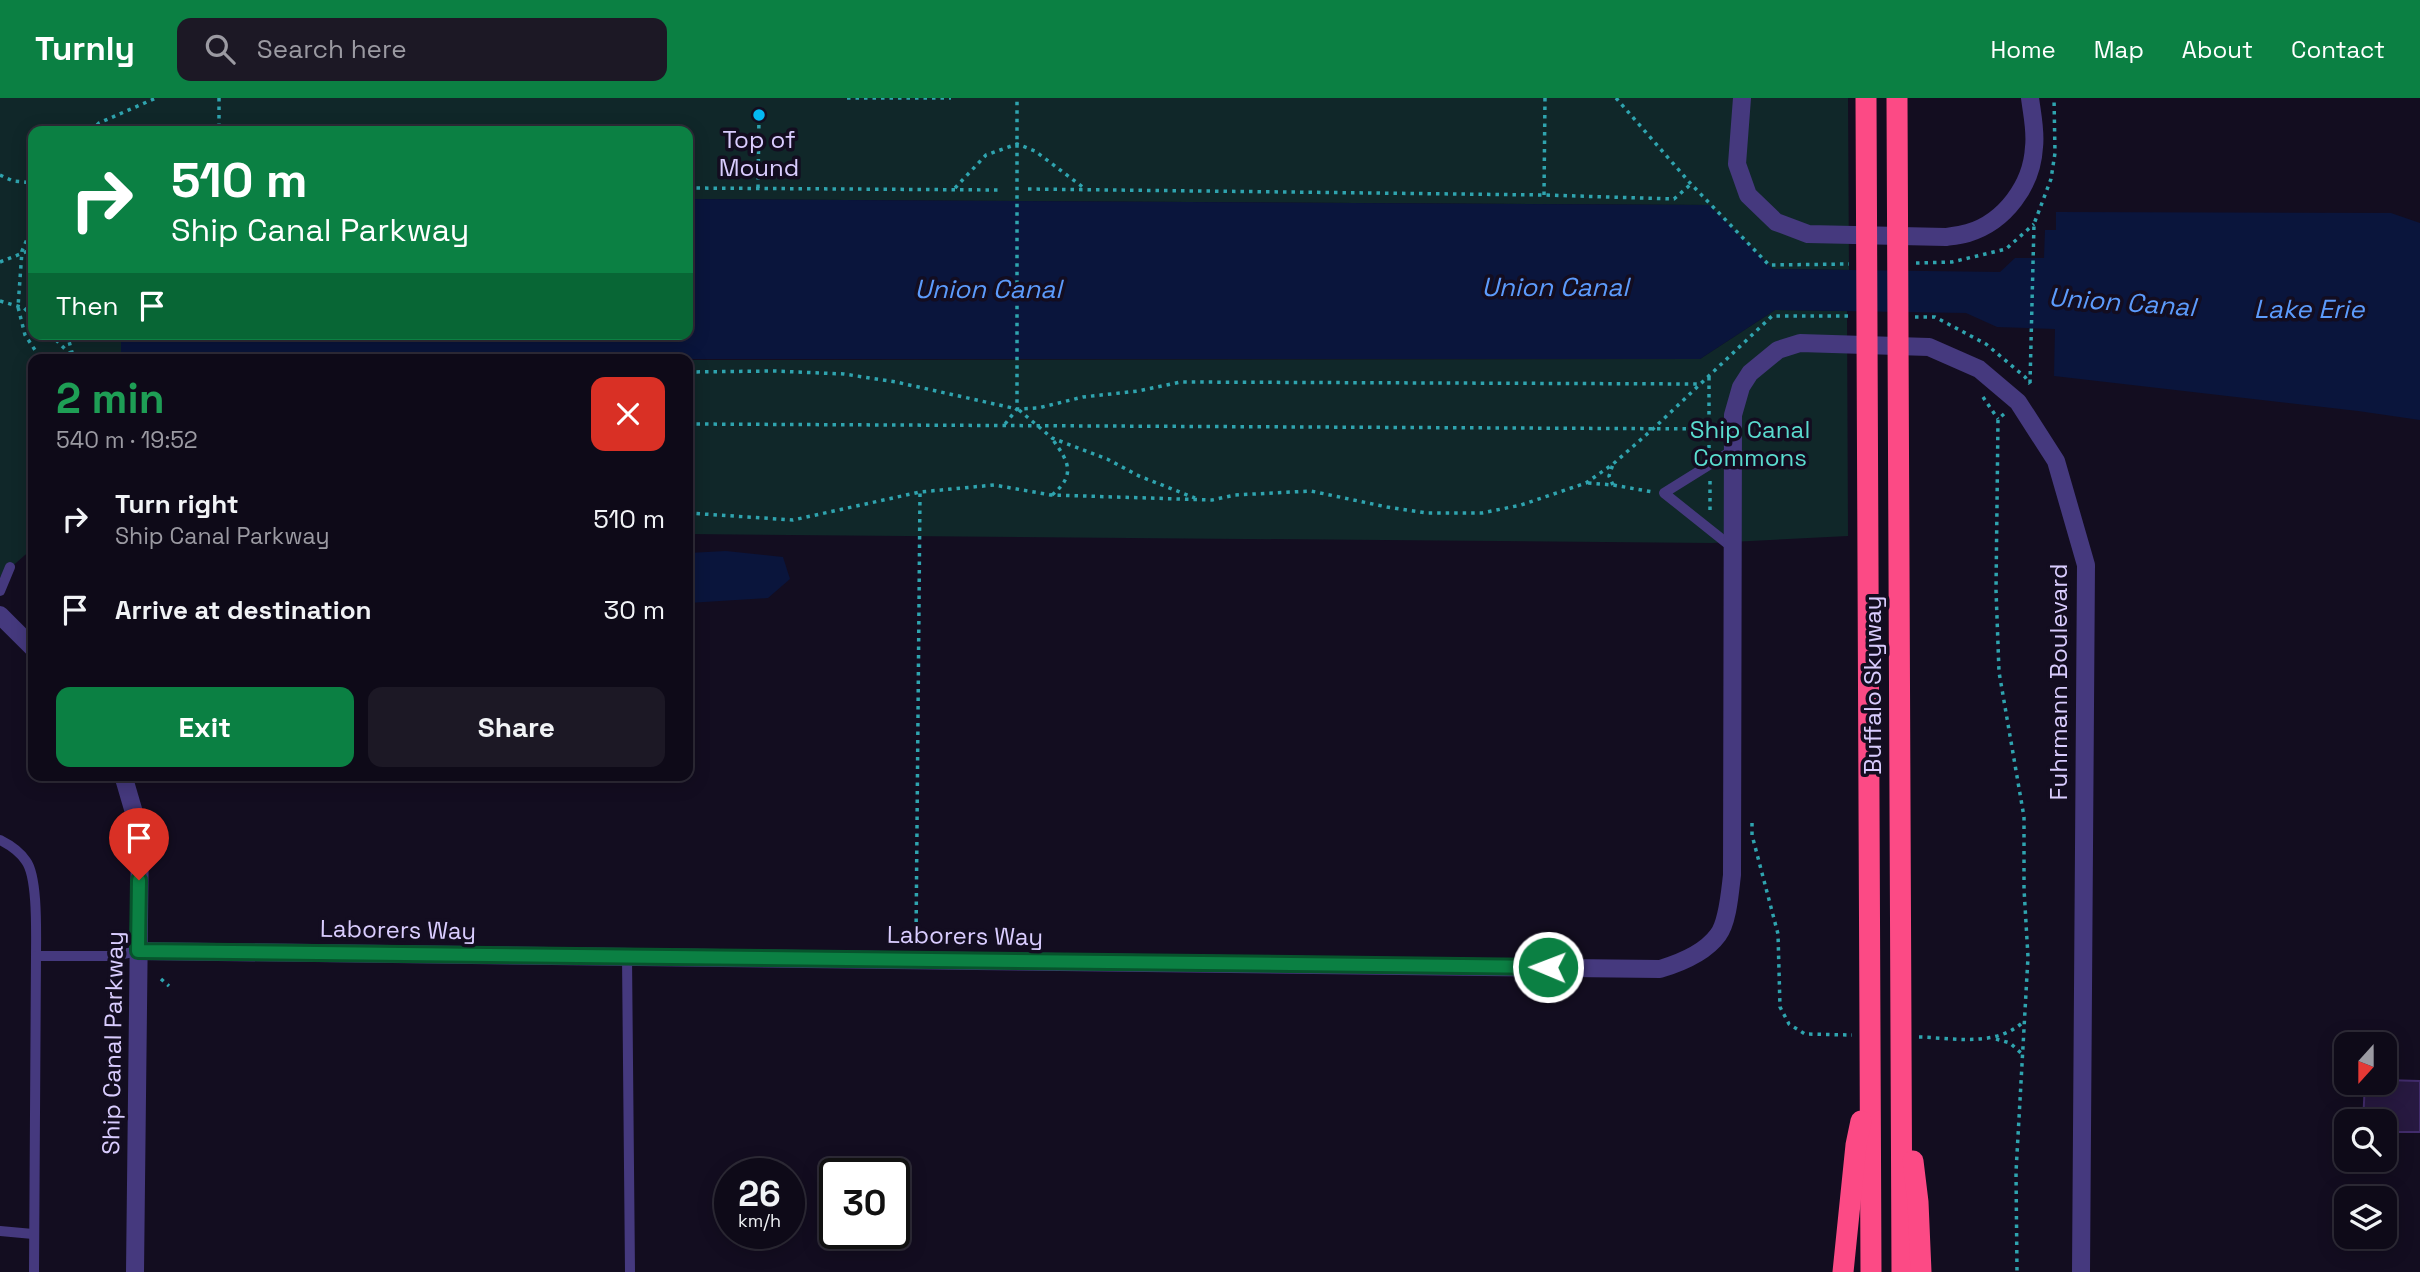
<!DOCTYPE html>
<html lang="en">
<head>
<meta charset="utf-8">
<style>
  body { margin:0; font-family:"Space Grotesk",sans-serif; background:#1c1825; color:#f1f3f6; height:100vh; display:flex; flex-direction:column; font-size:26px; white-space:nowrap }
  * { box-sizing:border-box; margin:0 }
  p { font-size:23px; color:#9b9aa2 }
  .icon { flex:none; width:38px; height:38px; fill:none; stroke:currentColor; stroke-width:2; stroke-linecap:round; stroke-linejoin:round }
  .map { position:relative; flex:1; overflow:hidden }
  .drawer { position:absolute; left:28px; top:256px; width:665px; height:427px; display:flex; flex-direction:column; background:#0e0a18; border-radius:14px; box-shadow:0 4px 18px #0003,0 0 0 2px #2e2b37 }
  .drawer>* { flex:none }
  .top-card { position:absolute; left:28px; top:28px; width:665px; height:214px; border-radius:14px; box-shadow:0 4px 18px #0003,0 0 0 2px #2e2b37; background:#0b8043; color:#fff; overflow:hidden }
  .needle { width:46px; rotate:201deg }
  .fabs { position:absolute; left:2334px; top:934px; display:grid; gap:14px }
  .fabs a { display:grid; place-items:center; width:63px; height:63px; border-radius:14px; background:#0e0a18; box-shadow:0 4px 18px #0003,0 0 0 2px #2e2b37; font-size:35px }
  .speed { position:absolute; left:714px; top:1060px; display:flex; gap:14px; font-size:35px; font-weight:700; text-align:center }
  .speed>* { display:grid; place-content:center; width:91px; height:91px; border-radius:50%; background:#0e0a18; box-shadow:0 4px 18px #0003,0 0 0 2px #2e2b37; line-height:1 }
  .speed small { font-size:18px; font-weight:400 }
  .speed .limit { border:4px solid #111; border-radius:10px; background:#fff; color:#111 }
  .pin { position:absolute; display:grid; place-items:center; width:60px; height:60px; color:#fff; margin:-72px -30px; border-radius:50% 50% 50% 0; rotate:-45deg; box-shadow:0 0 7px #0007 }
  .pin .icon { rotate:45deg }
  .me { position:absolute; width:77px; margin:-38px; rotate:271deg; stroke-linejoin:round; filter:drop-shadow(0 0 5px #0008) }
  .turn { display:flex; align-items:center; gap:24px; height:147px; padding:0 28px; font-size:32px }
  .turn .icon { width:91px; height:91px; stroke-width:2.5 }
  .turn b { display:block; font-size:49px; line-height:60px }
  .then { display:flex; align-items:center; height:66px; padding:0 28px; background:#0003; gap:14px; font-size:26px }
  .round { display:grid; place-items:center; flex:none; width:74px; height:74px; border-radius:14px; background:#1c1825 }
  .overview { display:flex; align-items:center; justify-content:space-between; height:119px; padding:0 28px }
  h1 { font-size:42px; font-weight:600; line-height:52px; color:#1e9e55 }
  .button { display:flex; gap:14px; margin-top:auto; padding:14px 28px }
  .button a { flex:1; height:80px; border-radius:14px; background:#0b8043; color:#fff; font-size:28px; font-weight:600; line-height:80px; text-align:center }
  .button a+a { background:#1c1825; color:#f1f3f6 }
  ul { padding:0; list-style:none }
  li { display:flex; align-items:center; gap:21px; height:91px; padding:0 28px }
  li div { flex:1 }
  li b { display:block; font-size:26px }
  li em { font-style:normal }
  header { display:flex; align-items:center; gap:42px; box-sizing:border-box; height:98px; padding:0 35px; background:#0b8043; color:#fff }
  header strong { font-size:33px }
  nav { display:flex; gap:38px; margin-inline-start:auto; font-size:24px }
  .search { width:490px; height:63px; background:#1c1825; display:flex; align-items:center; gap:18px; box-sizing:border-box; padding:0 24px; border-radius:14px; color:#9b9aa2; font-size:26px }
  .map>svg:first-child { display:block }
  .green { fill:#102729 }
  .water { fill:#0a153c }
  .building { fill:#271940; stroke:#422c6c; stroke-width:2 }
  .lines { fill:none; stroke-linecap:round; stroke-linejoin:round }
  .path { stroke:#2fa4af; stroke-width:3.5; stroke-dasharray:3.5 5; stroke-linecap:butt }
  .service { stroke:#45397e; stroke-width:10 }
  .minor { stroke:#45397e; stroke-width:18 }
  .motorway { stroke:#fc4a85; stroke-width:21 }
  .route-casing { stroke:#07532c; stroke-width:18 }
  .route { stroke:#0b8043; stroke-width:12 }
  .poi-dot { fill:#04b8f3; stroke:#130d20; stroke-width:2.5 }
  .labels { text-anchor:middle; stroke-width:7; stroke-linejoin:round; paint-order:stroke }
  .poi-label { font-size:24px; fill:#d9ccfe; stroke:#130d20 }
  .park-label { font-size:24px; fill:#5adccf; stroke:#130d20 }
  .street-label { font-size:24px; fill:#d9ccfe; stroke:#130d20 }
  .water-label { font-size:26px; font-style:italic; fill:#5c9bfc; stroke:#130d20 }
</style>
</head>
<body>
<header>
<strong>Turnly</strong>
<div class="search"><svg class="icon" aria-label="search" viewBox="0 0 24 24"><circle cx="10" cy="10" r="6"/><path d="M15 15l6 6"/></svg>Search here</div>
<nav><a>Home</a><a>Map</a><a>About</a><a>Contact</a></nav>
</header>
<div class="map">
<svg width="2420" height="1174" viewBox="0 0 2420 1174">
  <rect width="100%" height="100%" fill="#130d20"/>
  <!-- green -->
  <g class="green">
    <path d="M0,0H1848L1849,172L1773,171L1708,107L688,101V33H33V236H121V261H33V450L0,479Z"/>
    <path d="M1775,212L1847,213L1848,438L1711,445L688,436V262L1700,261Z"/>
  </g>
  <!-- water -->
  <g class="water">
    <path d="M688,101L1709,107L1773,171L2000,174L2015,160H2044L2045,132H2056V114L2391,115L2420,125V322L2358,313L2054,278L2055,231L1997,229L1966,215L1775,212L1700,261H121V236H688Z"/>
    <path d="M726,453L783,459L790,481L768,500L688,505V455Z"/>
  </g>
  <!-- building -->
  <path class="building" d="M2385,982L2420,983V1034H2385V1024H2363L2365,985H2385Z"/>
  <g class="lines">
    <!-- path -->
    <g class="path">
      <path d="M219,0V33"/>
      <path d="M847,0H951"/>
      <path d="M1616,0L1691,86L1769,167L1849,166"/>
      <path d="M91,33L99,25L156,0"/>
      <path d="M0,77L13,83L33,85"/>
      <path d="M688,90L1000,92"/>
      <path d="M758,90L759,17"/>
      <path d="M955,90L986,57L1017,46L1035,53L1084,90"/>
      <path d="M1028,91L1544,97L1674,101L1691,86"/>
      <path d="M1544,97L1545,0"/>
      <path d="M33,127L22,153L18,209L25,237L41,261"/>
      <path d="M0,164L33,151"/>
      <path d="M1916,165L1952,164L2006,151L2034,126"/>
      <path d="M0,203L24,210L33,219"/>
      <path d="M1915,219H1935L1986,246L2025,279L2030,286"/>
      <path d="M50,236L75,261"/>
      <path d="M67,236L73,258"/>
      <path d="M688,274L774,273L844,276L896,284L1017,311L1038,310L1083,299L1138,293L1181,284L1699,286"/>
      <path d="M1709,279V350"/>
      <path d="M2030,285L2034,126L2051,81L2055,55L2054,0"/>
      <path d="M1983,299L1998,321"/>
      <path d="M1019,312L1052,340L1107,361L1139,378L1195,400"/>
      <path d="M2004,316L1998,321L1996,492L1999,574L2024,719V791L2028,859L2016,1074L2017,1174"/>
      <path d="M688,326L1718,331"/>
      <path d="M1005,326L1017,311V0"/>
      <path d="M1710,383V413"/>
      <path d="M1588,385L1613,387L1653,394"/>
      <path d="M1613,387L1609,378L1613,366"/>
      <path d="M1052,397C1076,377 1069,364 1053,342"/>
      <path d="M30,407L33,403"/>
      <path d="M688,415L793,422L920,394L994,387L1051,397L1212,402L1235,397L1311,393L1387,409L1427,415H1482L1521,407L1586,385L1613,366L1654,330L1772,218H1848"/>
      <path d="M1752,725V737L1778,836L1780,909L1789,926L1805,936L1852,937"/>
      <path d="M916,841L920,394"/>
      <path d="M161,881L169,888"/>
      <path d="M1919,939C1954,940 1994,949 2022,925"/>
      <path d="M1996,941L2010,945L2021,955"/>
    </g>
    <!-- service -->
    <g class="service">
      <path d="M1733,450L1664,395L1733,352"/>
      <path d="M0,493L10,469"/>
      <path d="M0,742C10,747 20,754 26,763C38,779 36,837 36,858"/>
      <path d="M627,859L630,1174"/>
      <path d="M0,1133L33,1136"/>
      <path d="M34,1174L36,858H113L138,853"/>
    </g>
    <!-- minor -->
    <g class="minor">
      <path d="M1742,0L1737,66L1748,97L1776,124L1808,136L1946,139C1953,138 1961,137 1968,135C2005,124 2032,87 2034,49C2036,33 2032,16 2030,0"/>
      <path d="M0,517L33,550"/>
      <path d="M123,677L140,735L135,1174"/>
      <path d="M138,853L1660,871C1680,865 1705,855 1718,837C1728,824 1730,793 1732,777L1733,317L1741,289L1750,275L1778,252L1800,245L1929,249L1979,271L2018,304L2056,363L2086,467L2081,1174"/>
    </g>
    <!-- motorway -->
    <g class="motorway">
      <path d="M1866,0L1871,1174"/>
      <path d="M1897,0L1902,1174"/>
      <path d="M1913,1063L1918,1104L1921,1174"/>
      <path d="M1843,1174L1856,1047L1861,1023"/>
    </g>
  </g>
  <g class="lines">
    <defs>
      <path id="route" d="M139,782L138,853L1548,869"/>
    </defs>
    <!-- route casing -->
    <use href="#route" class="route-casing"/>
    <!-- route -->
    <use href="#route" class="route"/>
  </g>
  <!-- markers -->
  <circle class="poi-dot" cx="759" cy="17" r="7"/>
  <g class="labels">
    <!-- poi labels -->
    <g class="poi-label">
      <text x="759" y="50">Top of<tspan x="759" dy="28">Mound</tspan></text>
    </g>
    <!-- park labels -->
    <g class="park-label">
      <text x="1750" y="340">Ship Canal<tspan x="1750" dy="28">Commons</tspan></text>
    </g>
    <!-- street labels -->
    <g class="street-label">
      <text transform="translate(2059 584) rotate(-90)" y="8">Fuhrmann Boulevard</text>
      <text transform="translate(1873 587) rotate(-90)" y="8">Buffalo Skyway</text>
      <text transform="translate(398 832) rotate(1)" y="8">Laborers Way</text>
      <text transform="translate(965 838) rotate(1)" y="8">Laborers Way</text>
      <text transform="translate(113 945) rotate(-89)" y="8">Ship Canal Parkway</text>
    </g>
    <!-- water labels -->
    <g class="water-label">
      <text x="1555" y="198">Union Canal</text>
      <text x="988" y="200">Union Canal</text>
      <text transform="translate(2122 204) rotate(4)" y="9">Union Canal</text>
      <text x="2309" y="220">Lake Erie</text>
    </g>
  </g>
</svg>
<div class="fabs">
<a><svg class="needle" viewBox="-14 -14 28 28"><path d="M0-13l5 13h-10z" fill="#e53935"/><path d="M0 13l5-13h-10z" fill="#9b9aa2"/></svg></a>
<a><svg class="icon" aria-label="search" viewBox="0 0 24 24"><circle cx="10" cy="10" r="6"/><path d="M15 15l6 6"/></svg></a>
<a><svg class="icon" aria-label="layers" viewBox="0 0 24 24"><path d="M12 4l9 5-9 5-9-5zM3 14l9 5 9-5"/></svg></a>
</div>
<div class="speed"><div>26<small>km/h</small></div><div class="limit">30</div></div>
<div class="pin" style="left:139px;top:782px;background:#d93025"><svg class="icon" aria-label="arrive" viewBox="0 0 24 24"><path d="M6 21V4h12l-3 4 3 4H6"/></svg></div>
<svg class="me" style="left:1548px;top:869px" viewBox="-20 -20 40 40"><circle r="17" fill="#0b8043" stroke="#fff" stroke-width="3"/><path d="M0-11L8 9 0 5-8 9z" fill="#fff"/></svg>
<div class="top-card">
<div class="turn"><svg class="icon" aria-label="right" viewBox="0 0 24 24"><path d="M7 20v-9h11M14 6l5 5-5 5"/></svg><div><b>510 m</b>Ship Canal Parkway</div></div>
<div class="then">Then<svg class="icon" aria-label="arrive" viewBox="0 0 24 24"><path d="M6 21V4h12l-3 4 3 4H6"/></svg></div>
</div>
<section class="drawer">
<div class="overview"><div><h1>2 min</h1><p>540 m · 19:52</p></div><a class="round" style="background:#d93025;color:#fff"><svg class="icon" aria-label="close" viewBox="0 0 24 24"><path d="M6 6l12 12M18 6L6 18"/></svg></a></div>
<ul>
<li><svg class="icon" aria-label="right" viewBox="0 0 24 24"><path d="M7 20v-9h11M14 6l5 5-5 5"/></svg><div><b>Turn right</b><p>Ship Canal Parkway</p></div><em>510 m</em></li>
<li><svg class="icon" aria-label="arrive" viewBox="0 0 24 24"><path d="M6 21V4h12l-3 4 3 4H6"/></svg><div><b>Arrive at destination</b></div><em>30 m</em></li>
</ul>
<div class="button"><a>Exit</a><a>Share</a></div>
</section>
</div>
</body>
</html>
